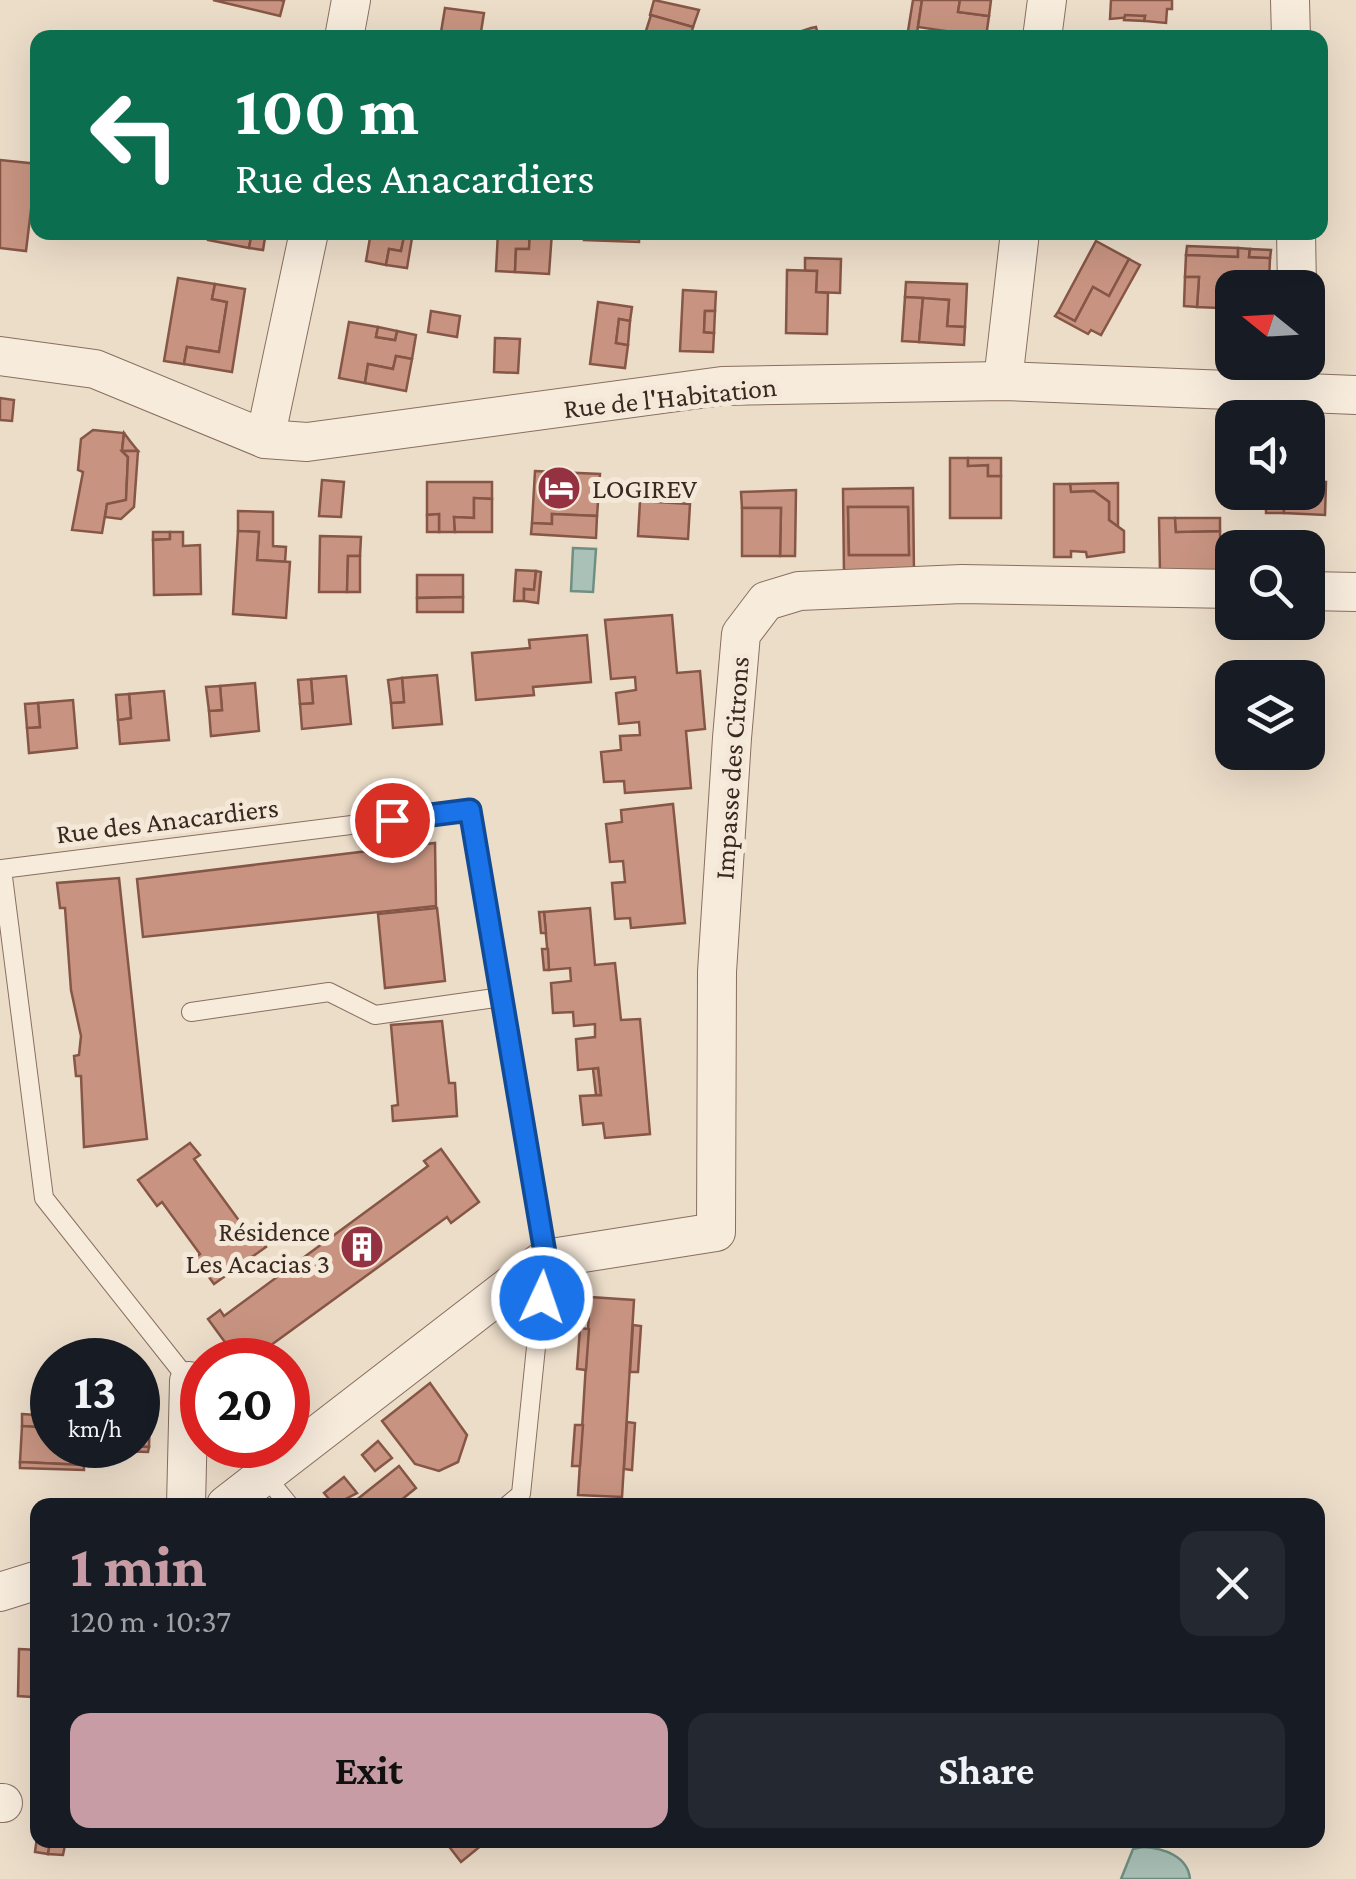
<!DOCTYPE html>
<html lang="en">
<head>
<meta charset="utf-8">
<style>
  body { margin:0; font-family:"Crimson Pro",serif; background:#242831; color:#f1f3f6; height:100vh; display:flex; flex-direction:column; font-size:38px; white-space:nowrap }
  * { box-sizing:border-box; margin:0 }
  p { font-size:32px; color:#9ea1a6 }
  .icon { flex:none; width:55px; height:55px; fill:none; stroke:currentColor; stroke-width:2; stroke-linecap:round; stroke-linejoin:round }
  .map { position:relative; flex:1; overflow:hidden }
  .drawer { position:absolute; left:30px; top:1498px; width:1295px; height:350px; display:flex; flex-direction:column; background:#171b24; border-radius:20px; box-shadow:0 10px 40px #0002 }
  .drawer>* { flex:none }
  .top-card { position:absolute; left:30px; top:30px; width:1298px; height:210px; border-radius:20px; box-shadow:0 10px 40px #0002; background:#0b6e4f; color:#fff; overflow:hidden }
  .needle { width:65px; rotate:288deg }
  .tools { position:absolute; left:1215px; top:270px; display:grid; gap:20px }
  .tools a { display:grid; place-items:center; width:110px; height:110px; border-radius:20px; background:#171b24; box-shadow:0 10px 40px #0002; font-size:50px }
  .speed { position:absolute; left:30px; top:1338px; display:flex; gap:20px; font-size:50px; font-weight:700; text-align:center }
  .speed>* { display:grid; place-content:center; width:130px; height:130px; border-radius:50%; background:#171b24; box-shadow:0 10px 40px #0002; line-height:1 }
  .speed small { font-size:25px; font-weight:400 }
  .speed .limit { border:15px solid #d22; background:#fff; color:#111 }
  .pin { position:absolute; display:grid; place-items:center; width:85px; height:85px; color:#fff; margin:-42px; border:5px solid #fff; border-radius:50%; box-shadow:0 2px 10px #0007 }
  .me { position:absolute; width:110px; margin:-55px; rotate:3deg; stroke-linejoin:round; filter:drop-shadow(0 0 8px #0008) }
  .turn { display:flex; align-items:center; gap:35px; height:210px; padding:0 40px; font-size:45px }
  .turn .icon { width:130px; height:130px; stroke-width:2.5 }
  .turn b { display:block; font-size:70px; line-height:85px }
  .round { display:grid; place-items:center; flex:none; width:105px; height:105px; border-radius:20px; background:#242831 }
  .overview { display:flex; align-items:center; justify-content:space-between; height:170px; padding:0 40px }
  h1 { font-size:60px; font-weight:700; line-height:75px; color:#c79ca5 }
  .action { display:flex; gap:20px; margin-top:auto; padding:20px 40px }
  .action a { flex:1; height:115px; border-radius:20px; background:#c79ca5; color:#111; font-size:40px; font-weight:700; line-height:115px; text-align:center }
  .action a+a { background:#242831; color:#f1f3f6 }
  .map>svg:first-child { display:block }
  .water { fill:#aac1b7; stroke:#708f83; stroke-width:2.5 }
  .building { fill:#c89481; stroke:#865646; stroke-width:2.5; fill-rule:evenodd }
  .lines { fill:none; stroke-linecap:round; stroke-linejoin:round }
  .service-casing { stroke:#886f5f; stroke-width:20 }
  .minor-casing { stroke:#886f5f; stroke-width:40 }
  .service { stroke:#f7ebdc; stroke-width:18 }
  .minor { stroke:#f7ebdc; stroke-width:38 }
  .route-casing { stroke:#114b97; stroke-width:25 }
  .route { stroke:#1a73e8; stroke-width:18 }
  .labels { text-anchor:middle; stroke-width:10; stroke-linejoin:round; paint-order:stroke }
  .street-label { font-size:28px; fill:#392921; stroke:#f4e8d8 }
  .poi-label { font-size:28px; fill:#392921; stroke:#f4e8d8; text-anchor:start }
</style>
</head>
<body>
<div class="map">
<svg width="1356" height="1879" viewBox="0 0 1356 1879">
  <rect width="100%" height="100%" fill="#ecddc9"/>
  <!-- water -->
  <g class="water">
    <path d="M573,548L596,549L593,592L571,591Z"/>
    <path d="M1143,1847C1163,1848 1188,1856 1190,1879H1121L1133,1849Z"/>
  </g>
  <!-- building -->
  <g class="building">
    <path d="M213,0H280L284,1L280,16Z"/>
    <path d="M654,0L699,10L693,27L650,15Z"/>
    <path d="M913,0H922L917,33L908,31Z"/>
    <path d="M922,0H960L958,12L989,16L986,37L918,27Z"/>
    <path d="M960,0H991L989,16L958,12Z"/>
    <path d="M1111,0H1172V9H1167L1166,23L1144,21L1145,16L1110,19Z"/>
    <path d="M445,8L484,13L480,38L441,32Z"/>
    <path d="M651,15L693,27L690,38L645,34Z"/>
    <path d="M1125,15L1145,16L1144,21L1124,20Z"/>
    <path d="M816,27L819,38H781L811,28Z"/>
    <path d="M0,160L38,164V202L32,201L26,251L0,248Z"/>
    <path d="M209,232H252L249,248L208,240Z"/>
    <path d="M252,232H266L263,250L249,248Z"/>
    <path d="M371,232H405L401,251L389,249L386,265L366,261Z"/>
    <path d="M405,232H413L407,268L386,265L389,249L401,251Z"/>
    <path d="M498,232H530L529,249H516L515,272L496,271Z"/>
    <path d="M530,232H552L549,274L515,272L516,249H529Z"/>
    <path d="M585,232H639V242L584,240Z"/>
    <path d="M684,232H735L734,238L684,236Z"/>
    <path d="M1096,241L1129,259L1109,296L1093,287L1075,321L1058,312Z"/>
    <path d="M1187,246L1238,248V257L1186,255Z"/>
    <path d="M1238,248L1250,249L1249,257L1270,258L1269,281H1262L1261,288H1232V303L1219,302V308L1197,307L1199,277H1185L1186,255L1238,257Z"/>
    <path d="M1250,249L1271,250L1270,258L1249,257Z"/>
    <path d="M805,258L841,259L840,293L816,292L817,271H805Z"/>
    <path d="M1129,259L1140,265L1101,335L1091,330L1088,334L1055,316L1058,312L1075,321L1093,287L1109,296Z"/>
    <path d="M787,270L817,271L816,292L828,293L827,334L786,333Z"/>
    <path d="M1185,277H1199L1197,307L1184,306Z"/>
    <path d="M178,278L215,284L212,299L227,302L219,352L187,347L184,364L164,361Z"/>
    <path d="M906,282L967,284L965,327L947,326L949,300L905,297Z"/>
    <path d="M215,284L245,289L232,372L184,364L187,347L219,352L227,302L212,299Z"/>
    <path d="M683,290L716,292L715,311H705L704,332L714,333L713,352L680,351Z"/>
    <path d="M905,297L923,298L919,342L902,341Z"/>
    <path d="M923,298L949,300L947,326L965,327L964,345L919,342Z"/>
    <path d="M598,302L632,307L630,321L619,319L616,343L628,345L625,368L590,364Z"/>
    <path d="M1219,302L1232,303V313L1218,312Z"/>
    <path d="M431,311L460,316L457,337L428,332Z"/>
    <path d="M705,311H715L714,333L704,332Z"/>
    <path d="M619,319L630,321L628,345L616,343Z"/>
    <path d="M349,322L378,327L376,337L395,340L397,331L416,335L412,359L396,356L393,369L368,364L365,383L339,378Z"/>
    <path d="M378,327L397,331L395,340L376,337Z"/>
    <path d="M495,338L520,339L518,373L494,372Z"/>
    <path d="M396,356L412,359L406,391L365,383L368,364L393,369Z"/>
    <path d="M0,398L14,400L12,421L0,420Z"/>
    <path d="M93,430L124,433L122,451L128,457L126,500L107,504L102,533L72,530L83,472L78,470L81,439Z"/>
    <path d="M124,433L130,441L138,451H122Z"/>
    <path d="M122,451H138L134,507L121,519L105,517L107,504L126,500L128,457Z"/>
    <path d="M950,458H968V466L988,465V476H1001V518H950Z"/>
    <path d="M968,458H1001V476H988V465L968,466Z"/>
    <path d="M535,471L600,474L597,516L552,514V524L532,523Z"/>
    <path d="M322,480L344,482L341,517L319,516Z"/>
    <path d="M1308,481H1313V503L1284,501V513H1266V499H1257L1258,492H1308Z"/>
    <path d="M1313,481L1326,482L1325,515L1284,513V501L1313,503Z"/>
    <path d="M427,482H492V499L474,498V518L454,517L455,532H439V514L427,515Z"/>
    <path d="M1118,483V527L1109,520V502L1094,491L1071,492L1070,484Z"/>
    <path d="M1054,484H1070L1071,492L1094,491L1109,502V520L1124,531V552L1087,557L1086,552L1071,551V557H1054Z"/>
    <path d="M913,488L914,573L844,574L843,489ZM848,507H908L909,555H849Z"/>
    <path d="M796,490L795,556H780L781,508H742L741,492Z"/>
    <path d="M474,498L492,499V532H455L454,517L474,518Z"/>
    <path d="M640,501L690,504L688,539L638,536Z"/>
    <path d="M848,507H908L909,555H849Z"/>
    <path d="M742,508H781L780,556H742Z"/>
    <path d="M238,511L273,512V546L286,547L285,562L257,560L259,532L238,531Z"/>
    <path d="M439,514V532H427V515Z"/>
    <path d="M552,514L597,516L596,538L531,534L532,523L552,524Z"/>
    <path d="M1159,518H1175L1176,532L1220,531L1221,571L1160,572Z"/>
    <path d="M1175,518H1220V531L1176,532Z"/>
    <path d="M238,531L259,532L257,560L290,562L286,618L233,614Z"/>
    <path d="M153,532H170V539L153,540Z"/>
    <path d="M170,532H183V546L200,545L201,594L154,595L153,540L170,539Z"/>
    <path d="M320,536L361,537L360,556H348L347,592H319Z"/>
    <path d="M348,556H360V592H347Z"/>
    <path d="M516,570L536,571L534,590L524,589V601H514Z"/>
    <path d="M536,571L541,572L538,603L524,601V589L534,590Z"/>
    <path d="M417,575H463V597L417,598Z"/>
    <path d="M463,597V612H417V598Z"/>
    <path d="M672,615L677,673L700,671L705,729L686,731L691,788L625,793L624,781L604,782L601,752L621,750L620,736L640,735L639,722L619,724L616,693L636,690L635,677L611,679L605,620Z"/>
    <path d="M587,635L591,682L533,687L534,695L476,700L472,653L530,648L529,640Z"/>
    <path d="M437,675L442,724L393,728L391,703L404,702L402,678Z"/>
    <path d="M346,676L351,724L302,729L300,704L313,703L311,679Z"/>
    <path d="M402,678L404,702L391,703L388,680Z"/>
    <path d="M311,679L313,703L300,704L298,680Z"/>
    <path d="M255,683L259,731L211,736L209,711L222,710L220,686Z"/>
    <path d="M220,686L222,710L209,711L206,687Z"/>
    <path d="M164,691L169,740L120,744L118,720L131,718L129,694Z"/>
    <path d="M129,694L131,718L118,720L116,695Z"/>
    <path d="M73,700L77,748L29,753L27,728L40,727L38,703Z"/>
    <path d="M38,703L40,727L27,728L25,704Z"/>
    <path d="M673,804L685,923L631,928L630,918L615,919L612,883L625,882L623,861L610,862L606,824L622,822L621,810Z"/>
    <path d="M435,843L436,906L143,937L137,879Z"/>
    <path d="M119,878L147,1139L84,1147L81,1076H76L74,1056L79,1055L81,1036L71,990L65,908H60L57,883Z"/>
    <path d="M437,908L445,981L385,988L378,914Z"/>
    <path d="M590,908L595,965L615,963L621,1020L640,1019L650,1134L605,1138L603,1123L583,1125L580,1096L601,1095L598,1068L578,1070L576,1039L595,1037V1024L574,1026L573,1012L553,1013L551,983L571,981L570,968L549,970L544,912Z"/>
    <path d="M539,912H544L546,933H541Z"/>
    <path d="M542,949H548L549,970H544Z"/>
    <path d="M442,1021L449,1083H455L457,1116L393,1121L392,1106L398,1105L391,1025Z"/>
    <path d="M598,1068L601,1095H596L593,1069Z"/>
    <path d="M190,1143L200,1155L194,1159L251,1237L256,1233L266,1247L214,1284L195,1258L200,1254L162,1202L157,1206L138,1180Z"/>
    <path d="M441,1149L479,1202L451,1223L447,1217L267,1348L271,1353L262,1360H238L208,1319L220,1310L224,1316L428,1166L424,1161Z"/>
    <path d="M590,1297L634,1300L622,1497L578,1495Z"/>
    <path d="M633,1325L641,1326L638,1372H630Z"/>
    <path d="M580,1328L589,1329L586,1370L577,1369Z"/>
    <path d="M430,1383L467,1435L458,1462L439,1471L415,1464L382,1421Z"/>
    <path d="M138,1398L150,1399V1411H138Z"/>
    <path d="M138,1411H150L149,1447L104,1445H138Z"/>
    <path d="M22,1414L52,1416V1428L22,1426Z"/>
    <path d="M627,1422L635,1423L632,1470L624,1469Z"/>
    <path d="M575,1425H583L580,1466H572Z"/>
    <path d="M22,1426L52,1428V1445H85L84,1465L20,1462Z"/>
    <path d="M378,1441L392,1458L375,1471L362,1455Z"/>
    <path d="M85,1445H104L149,1447L148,1452L85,1450Z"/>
    <path d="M20,1462L84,1465V1470L20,1468Z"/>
    <path d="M399,1466L416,1488L395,1505H350Z"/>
    <path d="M344,1477L357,1493L334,1505L324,1493Z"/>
    <path d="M19,1649L38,1650V1708H32V1697L18,1696Z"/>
    <path d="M38,1830V1840H74L73,1846L50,1843L48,1854L35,1852Z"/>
    <path d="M444,1840H488L461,1862Z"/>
    <path d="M50,1843L65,1845L63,1855L48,1854Z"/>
  </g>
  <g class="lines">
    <defs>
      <g id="service">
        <path d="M191,1012L329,992L375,1015L502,997"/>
        <path d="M193,1386L44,1198L2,869L470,810L545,1259L521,1494L508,1505"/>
        <path d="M240,1445L289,1505"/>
      </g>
      <g id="minor">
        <path d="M1290,0L1291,38"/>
        <path d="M344,38L351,0"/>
        <path d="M1042,38L1047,0"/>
        <path d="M1296,232L1297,288"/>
        <path d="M0,356L95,369L265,439L307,442L722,386L1003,381L1356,395"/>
        <path d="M1003,381L1020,232"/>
        <path d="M265,439L309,232"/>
        <path d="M1308,591L1356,592"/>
        <path d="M186,1505L189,1381"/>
        <path d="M226,1505L545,1259L716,1232L717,972L732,738L741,634L766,601L799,591L962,584L1232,589"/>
        <path d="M0,1592L38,1580"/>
        <path d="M0,1803H3"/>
      </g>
    </defs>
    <!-- service casing -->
    <use href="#service" class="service-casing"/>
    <!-- minor casing -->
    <use href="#minor" class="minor-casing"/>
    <!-- service -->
    <use href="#service" class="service"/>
    <!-- minor -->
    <use href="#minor" class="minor"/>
  </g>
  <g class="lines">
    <defs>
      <path id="route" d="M392,820L470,810L546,1259L542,1298"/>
    </defs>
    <!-- route casing -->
    <use href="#route" class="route-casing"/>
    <!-- route -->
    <use href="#route" class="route"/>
  </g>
  <!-- icons -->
  <defs>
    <symbol id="hotel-disc" viewBox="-11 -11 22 22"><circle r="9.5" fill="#943241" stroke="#f4e8d8"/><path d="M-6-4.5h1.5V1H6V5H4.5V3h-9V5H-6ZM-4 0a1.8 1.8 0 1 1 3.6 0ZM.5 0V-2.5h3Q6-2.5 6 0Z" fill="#fff"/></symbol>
    <symbol id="building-disc" viewBox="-11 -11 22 22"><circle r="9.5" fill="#943241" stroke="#f4e8d8"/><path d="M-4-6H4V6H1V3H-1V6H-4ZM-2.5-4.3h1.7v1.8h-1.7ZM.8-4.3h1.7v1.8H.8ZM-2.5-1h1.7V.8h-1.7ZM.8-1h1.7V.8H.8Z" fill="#fff"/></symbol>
  </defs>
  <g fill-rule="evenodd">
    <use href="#hotel-disc" x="534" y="463" width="50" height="50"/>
    <use href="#building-disc" x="337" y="1222" width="50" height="50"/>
  </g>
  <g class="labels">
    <!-- street labels -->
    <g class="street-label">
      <text transform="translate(670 397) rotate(-6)" y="10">Rue de l'Habitation</text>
      <text transform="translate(731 768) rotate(-86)" y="10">Impasse des Citrons</text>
      <text transform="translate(167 820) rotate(-7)" y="10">Rue des Anacardiers</text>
    </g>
    <!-- poi labels -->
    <g class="poi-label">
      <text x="592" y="498">LOGIREV</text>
      <text x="330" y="1241" text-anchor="end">Résidence<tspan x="330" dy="32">Les Acacias 3</tspan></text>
    </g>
  </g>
</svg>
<div class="tools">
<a><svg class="needle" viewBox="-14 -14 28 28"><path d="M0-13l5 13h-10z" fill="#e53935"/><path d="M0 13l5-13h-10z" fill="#9ea1a6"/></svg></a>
<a><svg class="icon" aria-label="sound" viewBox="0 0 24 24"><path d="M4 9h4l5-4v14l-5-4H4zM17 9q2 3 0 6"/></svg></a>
<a><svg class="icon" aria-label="search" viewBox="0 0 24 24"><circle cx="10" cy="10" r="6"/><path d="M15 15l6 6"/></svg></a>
<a><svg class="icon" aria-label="layers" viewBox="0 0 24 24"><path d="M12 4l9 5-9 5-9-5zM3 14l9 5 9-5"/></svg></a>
</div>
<div class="speed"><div>13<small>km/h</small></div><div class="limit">20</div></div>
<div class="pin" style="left:392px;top:820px;background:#d93025"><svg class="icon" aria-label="arrive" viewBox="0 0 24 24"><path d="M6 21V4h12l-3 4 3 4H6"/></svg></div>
<svg class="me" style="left:542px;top:1298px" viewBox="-20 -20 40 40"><circle r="17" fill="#1a73e8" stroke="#fff" stroke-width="3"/><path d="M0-11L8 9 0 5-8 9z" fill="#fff"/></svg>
<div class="top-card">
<div class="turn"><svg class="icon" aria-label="left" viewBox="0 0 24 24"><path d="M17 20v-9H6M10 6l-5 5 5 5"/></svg><div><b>100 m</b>Rue des Anacardiers</div></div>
</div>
<section class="drawer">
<div class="overview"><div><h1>1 min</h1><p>120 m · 10:37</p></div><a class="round"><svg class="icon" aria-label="close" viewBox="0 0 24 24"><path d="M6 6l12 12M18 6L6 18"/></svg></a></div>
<div class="action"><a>Exit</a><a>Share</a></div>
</section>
</div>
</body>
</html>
